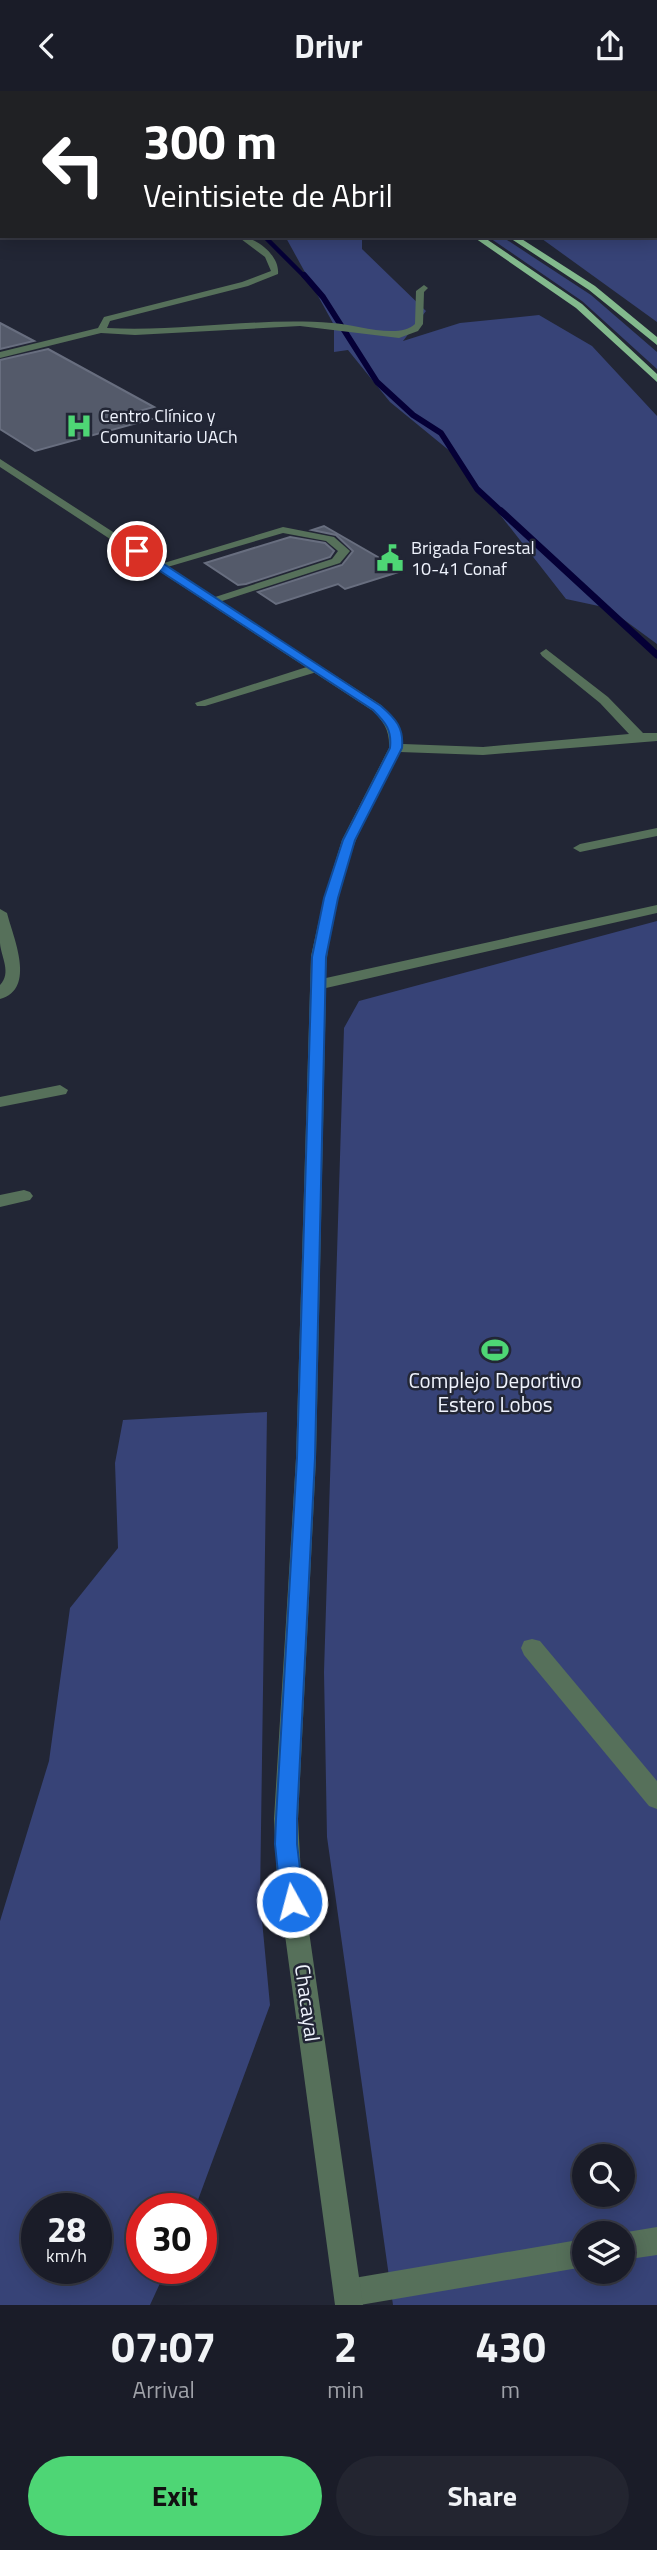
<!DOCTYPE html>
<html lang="en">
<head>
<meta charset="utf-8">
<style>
  body { margin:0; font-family:"Titillium Web",sans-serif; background:#232530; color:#f1f3f6; height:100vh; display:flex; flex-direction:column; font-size:26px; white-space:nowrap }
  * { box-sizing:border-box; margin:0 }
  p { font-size:23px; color:#9fa1a8 }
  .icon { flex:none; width:38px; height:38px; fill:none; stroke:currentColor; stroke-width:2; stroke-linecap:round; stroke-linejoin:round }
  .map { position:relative; height:2214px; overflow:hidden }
  .side { display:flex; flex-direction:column; background:#1a1c28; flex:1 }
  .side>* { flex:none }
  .top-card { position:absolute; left:0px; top:0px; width:658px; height:147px; box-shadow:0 4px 18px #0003,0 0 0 2px #383a45; background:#202124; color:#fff; overflow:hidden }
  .buttons { position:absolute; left:572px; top:2053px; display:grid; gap:14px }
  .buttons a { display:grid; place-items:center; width:63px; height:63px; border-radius:50%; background:#1a1c28; box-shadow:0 4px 18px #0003,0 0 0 2px #383a45; font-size:35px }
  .speed { position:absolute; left:21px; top:2102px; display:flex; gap:14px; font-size:35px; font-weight:700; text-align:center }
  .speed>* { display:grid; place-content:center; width:91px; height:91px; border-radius:50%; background:#1a1c28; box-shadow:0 4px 18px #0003,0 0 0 2px #383a45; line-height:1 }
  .speed small { font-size:18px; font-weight:400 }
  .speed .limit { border:10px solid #d22; background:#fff; color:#111 }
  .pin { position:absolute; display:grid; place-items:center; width:60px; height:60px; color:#fff; margin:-30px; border:4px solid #fff; border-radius:50%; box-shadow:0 2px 7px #0007 }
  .me { position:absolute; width:77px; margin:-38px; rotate:353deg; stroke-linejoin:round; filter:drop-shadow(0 0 5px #0008) }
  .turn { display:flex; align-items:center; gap:24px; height:147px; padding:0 28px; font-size:32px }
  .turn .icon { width:91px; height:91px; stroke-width:2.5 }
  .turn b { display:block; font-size:49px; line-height:60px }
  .eta { display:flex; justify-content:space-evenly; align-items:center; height:119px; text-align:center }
  .eta b { font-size:42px; font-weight:700; line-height:49px }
  .primary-button { display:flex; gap:14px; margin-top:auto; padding:14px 28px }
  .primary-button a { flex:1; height:80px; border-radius:42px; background:#4ed675; color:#111; font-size:28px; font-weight:700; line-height:80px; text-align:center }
  .primary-button a+a { background:#232530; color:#f1f3f6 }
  header { display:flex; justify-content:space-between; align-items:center; height:91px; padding:0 28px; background:#1a1c28; font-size:32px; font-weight:700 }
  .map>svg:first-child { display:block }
  .green { fill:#374377; fill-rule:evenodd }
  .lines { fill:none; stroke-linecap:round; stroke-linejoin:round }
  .stream-far2 { stroke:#050036; stroke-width:4.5 }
  .stream-far1 { stroke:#050036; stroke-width:6 }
  .stream { stroke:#050036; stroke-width:7 }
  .building { fill:#545a6a; stroke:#686e7f; stroke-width:2 }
  .service { fill:#56705a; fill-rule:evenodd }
  .minor { fill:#56705a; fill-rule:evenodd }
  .primary { fill:#83ba8d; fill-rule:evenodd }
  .route { fill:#1a73e8; stroke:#114b97; stroke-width:2 }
  .labels { text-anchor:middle; stroke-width:5; stroke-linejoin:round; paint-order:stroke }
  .far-poi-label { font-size:18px; fill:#eff3fd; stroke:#222635; text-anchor:start }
  .poi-label { font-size:21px; fill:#eff3fd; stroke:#222635 }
  .street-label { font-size:21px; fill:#eff3fd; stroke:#222635 }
</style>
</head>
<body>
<header><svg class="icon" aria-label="back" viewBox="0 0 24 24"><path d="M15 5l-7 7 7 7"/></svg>Drivr<svg class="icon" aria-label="share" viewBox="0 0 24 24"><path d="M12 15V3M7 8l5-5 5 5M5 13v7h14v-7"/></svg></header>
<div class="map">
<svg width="657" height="2214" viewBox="0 0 657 2214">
  <rect width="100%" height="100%" fill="#222635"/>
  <!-- green -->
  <g class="green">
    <path d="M484,0H657V231L538,145H656V2Z"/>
    <path d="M285,145H362V158L426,220L403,250L460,232L539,224L592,255L657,325V553L608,517L566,508L451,361L390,311L348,259L334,261V234Z"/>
    <path d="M487,145H501L591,204L657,261V278L582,210Z"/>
    <path d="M657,830V2214H393L327,1746L324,1581L344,937L359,910ZM584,2065H623V2104H584ZM584,2142H623V2180H584Z"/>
    <path d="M267,1321L260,1808L270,1914L195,2117L142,2118V2177H167L150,2214H0V1830L49,1670L70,1517L118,1457L115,1372L123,1329ZM37,2118H96V2177H37Z"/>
  </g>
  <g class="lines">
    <!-- stream-far2 -->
    <g class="stream-far2">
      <path d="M264,2L268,0"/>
      <path d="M264,145L305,186"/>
    </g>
    <!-- stream-far1 -->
    <path class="stream-far1" d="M304,184L323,206L377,291L413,324L441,342L477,398L503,422"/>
    <!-- stream -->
    <path class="stream" d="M501,420L657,564"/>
  </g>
  <!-- building -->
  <g class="building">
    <path d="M0,232L34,250L0,258Z"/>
    <path d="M48,258L154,316L139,320L152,328L35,360L0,338V269Z"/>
    <path d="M324,435L402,480L345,498L338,493L276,513L258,501L342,474L353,460L336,444L312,439Z"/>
    <path d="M290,446L325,452L334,460L330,466L246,493L238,494L205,472Z"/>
  </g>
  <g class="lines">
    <!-- service -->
    <g class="service">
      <path d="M237,145C255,145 280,164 278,183L248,195L110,230L107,237C182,241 257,226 332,232C354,233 399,249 415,233L416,200L424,194L428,197L424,201L423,233L418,240L399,247L300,235L135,244L101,242L0,267V261L98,237L104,226L242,191L271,180L265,166Z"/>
      <path d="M283,436L334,446L350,460L340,472L213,513L207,510L209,508L332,468L338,460L326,450L283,442L164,477L154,475Z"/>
      <path d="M316,573L322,577L320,580L205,615H197L195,612Z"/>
      <path d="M532,1548L540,1550L657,1690V1718L649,1715L524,1564L521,1557L524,1550Z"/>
      <path d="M657,2136V2164L623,2169V2142H621Z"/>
      <path d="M584,2148V2176L360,2214L338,2212L334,2202L338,2192L348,2188Z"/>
    </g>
    <!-- minor -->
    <g class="minor">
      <path d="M0,368L381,614L399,635L403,653L483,656L629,643L600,612L542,565L540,562L546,558L608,606L643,642H657V650L483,664L400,661C386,690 368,719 356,749C339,791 327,842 326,887L657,814V822L326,897L316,1367L298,1728L301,1785L363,2214H335L277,1785L274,1728L296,1367L311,865L324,807L342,749L389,657C390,640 384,631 373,620L0,376Z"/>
      <path d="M657,737V745L580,761L573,757L580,753Z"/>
      <path d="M0,818L7,822C13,846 37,898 0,908V894C12,882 1,866 0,852C0,841 0,829 0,818Z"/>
      <path d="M60,994L68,999L66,1003L0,1016V1006Z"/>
      <path d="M24,1099L30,1101L33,1105L30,1109L0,1116V1104Z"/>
    </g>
    <!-- primary -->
    <g class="primary">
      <path d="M425,0H431L424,2Z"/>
      <path d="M451,0H457L450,2Z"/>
      <path d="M472,145H482L582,213L657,283V291L576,217Z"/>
      <path d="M507,145H517L595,195L657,246V254L589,199Z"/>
    </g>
  </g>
  <!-- route -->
  <path class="route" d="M134,458H141L381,615C396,628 404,637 402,657L355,749L338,807L326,866L315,1367L297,1728V1753L304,1811L300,1819L292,1822L285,1819L281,1811L275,1753L276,1728L297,1367L312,866L324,807L343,749L390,657C392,639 386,632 373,619L134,463Z"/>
  <!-- icons -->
  <defs>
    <symbol id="hospital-bare" viewBox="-9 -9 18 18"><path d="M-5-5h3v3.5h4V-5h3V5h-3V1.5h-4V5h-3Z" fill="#4ed675" stroke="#222635" stroke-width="2.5" paint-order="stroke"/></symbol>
    <symbol id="civic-bare" viewBox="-9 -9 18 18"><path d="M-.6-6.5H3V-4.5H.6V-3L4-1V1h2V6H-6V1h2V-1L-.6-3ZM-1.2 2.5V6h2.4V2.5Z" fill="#4ed675" stroke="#222635" stroke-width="2.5" paint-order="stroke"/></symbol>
    <symbol id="stadium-bare" viewBox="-9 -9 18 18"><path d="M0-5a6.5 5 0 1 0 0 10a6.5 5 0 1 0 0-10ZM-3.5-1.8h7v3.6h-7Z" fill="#4ed675" stroke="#222635" stroke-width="2.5" paint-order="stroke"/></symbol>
  </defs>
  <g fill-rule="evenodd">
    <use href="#hospital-bare" x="60" y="316" width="38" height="38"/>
    <use href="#civic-bare" x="371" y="448" width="38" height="38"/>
    <use href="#stadium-bare" x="476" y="1240" width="38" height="38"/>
  </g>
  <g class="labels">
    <!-- far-poi labels -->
    <g class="far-poi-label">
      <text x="100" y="331">Centro Clínico y<tspan x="100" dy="21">Comunitario UACh</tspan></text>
      <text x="411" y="463">Brigada Forestal<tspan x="411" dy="21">10-41 Conaf</tspan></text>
    </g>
    <!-- poi labels -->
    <g class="poi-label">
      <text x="495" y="1297">Complejo Deportivo<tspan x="495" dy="24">Estero Lobos</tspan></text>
    </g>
    <!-- street labels -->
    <g class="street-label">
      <text transform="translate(307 1912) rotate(82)" y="7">Chacayal</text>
    </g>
  </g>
</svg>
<div class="buttons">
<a><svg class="icon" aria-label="search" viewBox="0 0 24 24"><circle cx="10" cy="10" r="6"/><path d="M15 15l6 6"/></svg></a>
<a><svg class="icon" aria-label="layers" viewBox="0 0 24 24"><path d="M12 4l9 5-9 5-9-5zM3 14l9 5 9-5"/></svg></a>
</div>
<div class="speed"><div>28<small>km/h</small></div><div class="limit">30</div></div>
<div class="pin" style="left:137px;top:460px;background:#d93025"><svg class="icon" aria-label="arrive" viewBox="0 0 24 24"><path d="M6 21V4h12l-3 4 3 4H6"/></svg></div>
<svg class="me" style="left:292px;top:1811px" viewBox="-20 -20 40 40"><circle r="17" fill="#1a73e8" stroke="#fff" stroke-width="3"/><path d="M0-11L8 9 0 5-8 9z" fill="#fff"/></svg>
<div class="top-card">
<div class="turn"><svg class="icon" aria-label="left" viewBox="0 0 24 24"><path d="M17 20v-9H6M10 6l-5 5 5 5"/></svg><div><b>300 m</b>Veintisiete de Abril</div></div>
</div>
</div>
<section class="side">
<div class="eta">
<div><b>07:07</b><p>Arrival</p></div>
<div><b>2</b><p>min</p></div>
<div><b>430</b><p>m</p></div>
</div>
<div class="primary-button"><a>Exit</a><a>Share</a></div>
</section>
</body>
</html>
